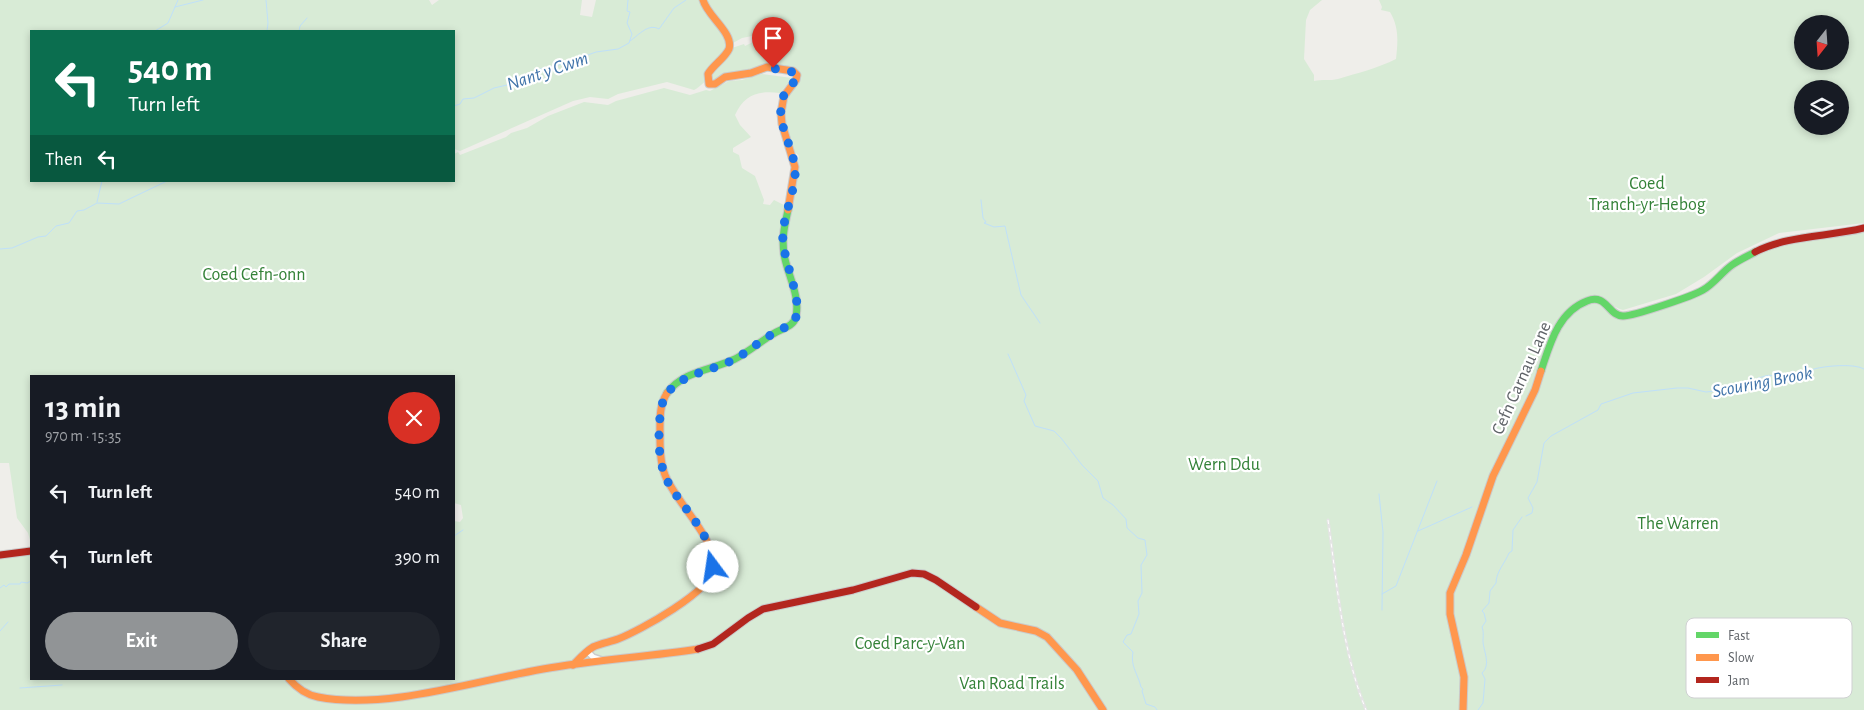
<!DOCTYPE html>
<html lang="en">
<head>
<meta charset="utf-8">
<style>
  body { margin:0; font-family:"Alegreya Sans",sans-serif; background:#20242c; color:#f1f3f6; height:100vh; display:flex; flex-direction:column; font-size:19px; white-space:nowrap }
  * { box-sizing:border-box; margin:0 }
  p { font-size:16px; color:#9ea1a6 }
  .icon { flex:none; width:28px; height:28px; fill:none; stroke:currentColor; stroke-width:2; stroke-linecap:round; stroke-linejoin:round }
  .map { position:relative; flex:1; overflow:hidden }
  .panel { position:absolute; left:30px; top:375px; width:425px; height:305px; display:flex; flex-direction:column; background:#171b24; border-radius:0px; box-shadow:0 2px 8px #0003 }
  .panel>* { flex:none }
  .top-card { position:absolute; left:30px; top:30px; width:425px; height:152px; border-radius:0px; box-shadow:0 2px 8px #0003; background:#0b6e4f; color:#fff; overflow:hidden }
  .needle { width:32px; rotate:197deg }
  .tools { position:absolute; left:1794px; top:15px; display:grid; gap:10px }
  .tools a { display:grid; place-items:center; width:55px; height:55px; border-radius:50%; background:#171b24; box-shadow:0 2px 8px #0003; font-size:25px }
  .pin { position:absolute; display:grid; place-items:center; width:42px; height:42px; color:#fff; margin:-51px -21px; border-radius:50% 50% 50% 0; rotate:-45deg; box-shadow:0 0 5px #0007 }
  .pin .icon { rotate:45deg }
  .me { position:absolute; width:55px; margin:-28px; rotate:346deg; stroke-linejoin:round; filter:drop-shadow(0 0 4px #0008) }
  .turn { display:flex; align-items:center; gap:18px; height:105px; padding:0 15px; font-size:22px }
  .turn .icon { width:65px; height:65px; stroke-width:2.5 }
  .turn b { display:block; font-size:35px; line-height:42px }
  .then { display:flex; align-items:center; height:48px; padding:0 15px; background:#0003; gap:10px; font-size:19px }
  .round { display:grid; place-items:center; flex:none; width:52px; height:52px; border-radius:26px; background:#20242c }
  .summary { display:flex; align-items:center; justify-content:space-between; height:85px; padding:0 15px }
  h1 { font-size:30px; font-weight:700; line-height:38px }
  .button { display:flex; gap:10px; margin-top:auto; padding:10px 15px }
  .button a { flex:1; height:58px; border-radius:30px; background:#919496; color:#fff; font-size:20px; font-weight:700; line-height:58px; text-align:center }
  .button a+a { background:#20242c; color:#f1f3f6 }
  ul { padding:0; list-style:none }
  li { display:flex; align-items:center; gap:15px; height:65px; padding:0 15px }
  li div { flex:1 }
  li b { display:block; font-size:19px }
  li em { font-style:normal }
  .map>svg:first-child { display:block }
  .green { fill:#d8ebd6; fill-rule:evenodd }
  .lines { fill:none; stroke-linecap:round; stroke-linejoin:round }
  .stream { stroke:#bfe0f9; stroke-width:1 }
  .street-casing { stroke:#cbcccc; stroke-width:8 }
  .fast-casing { stroke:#cacacb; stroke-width:9 }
  .slow-casing { stroke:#cacacb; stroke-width:9 }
  .jam-casing { stroke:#cacacb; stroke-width:9 }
  .street { stroke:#fdfcfc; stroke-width:5 }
  .fast { stroke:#63d668; stroke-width:7 }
  .slow { stroke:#ff974d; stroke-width:7 }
  .jam { stroke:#b3261e; stroke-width:7 }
  .rail-casing { stroke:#e4e4e4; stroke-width:3 }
  .rail { stroke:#fff; stroke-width:1; stroke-dasharray:4; stroke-linecap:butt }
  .route { stroke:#1a73e8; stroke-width:9; stroke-dasharray:0 16.2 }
  .labels { text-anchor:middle; stroke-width:4.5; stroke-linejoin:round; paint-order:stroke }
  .park-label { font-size:18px; fill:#348238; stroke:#fff }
  .street-label { font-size:18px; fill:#5f6368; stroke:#fff }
  .water-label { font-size:19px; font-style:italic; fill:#4174aa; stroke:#fff }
  .key { fill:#fff; stroke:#cfd0d2; stroke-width:1 }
  .key-label { font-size:14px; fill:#5f6368 }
</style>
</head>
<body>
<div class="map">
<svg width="1864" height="710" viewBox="0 0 1864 710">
  <rect width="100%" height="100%" fill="#efeeea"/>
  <!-- green -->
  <path class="green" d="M0,0H429L432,5L439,0H582L580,15L592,17L596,0H701L726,36L728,50C718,62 707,84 694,90L667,82L618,94L608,99L590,97L573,101L460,151L454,149V31H31V181H454V154L458,152L460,155L506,137L511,133L527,128L548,116L584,102L608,105L616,101L664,88L690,95L706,90L710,91L729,81L742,80L762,74L792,78L780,93C758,90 744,95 735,115L740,125L751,137L733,148V152L739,155L742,168L755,176L764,200L763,204L770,205L774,200L788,207L799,156L793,150L782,116L786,94L801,74L796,70L767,64L711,82L710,74L732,48L744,44L745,46L753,42L754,39L752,36L742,38L733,43L714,17L705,0H1322L1310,10L1306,20L1304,59L1314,75V81C1322,79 1330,81 1338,79C1358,73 1378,68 1396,59C1398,41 1399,27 1390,12L1381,10L1382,7L1379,0H1864V223L1779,233L1737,253L1704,277L1676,294L1623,310C1596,301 1604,284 1571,305L1574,309L1592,299L1624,316L1695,293L1733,264L1763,248L1864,230V710H0V558L31,554V679H454V521L460,522L463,518L461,505L454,503V376H31V543L28,533L17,518L9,463H0ZM1802,24H1840V61H1802ZM1802,89H1840V126H1802Z"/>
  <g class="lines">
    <!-- stream -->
    <g class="stream">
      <path d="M266,0L268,23L267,31"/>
      <path d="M175,7L203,0"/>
      <path d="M155,31L168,23L178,0"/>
      <path d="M299,31L300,26L307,18"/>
      <path d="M630,41C639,35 648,23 659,29L674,8L686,0"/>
      <path d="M454,106L460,104L463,99L474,98L494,88L520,82L540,69L567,63L572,59H577L596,52L618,49L629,43L632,34L627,23L630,12L627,11L628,0"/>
      <path d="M981,200L983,218L986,222L984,223L994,227L1005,226L1021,295L1040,323"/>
      <path d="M97,202L102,181"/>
      <path d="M0,249L12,248L38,237L46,236L56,226L69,223L77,211L84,210L97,203L119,204L167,181"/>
      <path d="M1008,354L1026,395L1024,401L1035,426L1054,431L1061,438L1082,465L1098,481L1103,498L1113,505L1126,519L1127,528L1138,538L1145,540L1147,555L1141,565L1142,593L1138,601L1139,614L1131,634L1127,635L1123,642L1133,652C1130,666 1138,674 1141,687L1143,689L1142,691L1146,704L1155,707L1157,710"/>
      <path d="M1379,494L1383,532L1382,610"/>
      <path d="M1526,516L1532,513L1533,508L1528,498L1537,482L1544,443L1551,436L1598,410L1601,404L1633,393L1677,388H1688L1706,392L1732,389L1756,382L1758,378C1763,377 1769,374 1773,376C1779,377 1782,380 1789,379C1798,378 1805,372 1814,369C1824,366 1855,363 1864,369"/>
      <path d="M1418,531L1472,507"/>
      <path d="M454,536L463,530"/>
      <path d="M0,588L4,585L6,587L9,584H20L21,582L27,583L31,581"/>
      <path d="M1382,594L1396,586L1437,481"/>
      <path d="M0,631L8,622"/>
      <path d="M20,688L62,685"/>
      <path d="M1478,710L1483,703L1485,679L1482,673C1491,665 1484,652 1483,642C1483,635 1484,633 1482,627L1486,621L1484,613L1482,611L1489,603L1490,591L1496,583C1496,572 1505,563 1509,553L1512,551L1513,530L1522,517"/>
    </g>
    <defs>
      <path id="street" d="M588,652L593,657L602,660"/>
      <g id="fast">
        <path d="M1541,371C1550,344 1558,312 1587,301C1607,293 1608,316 1623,316C1634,316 1693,296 1703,290C1714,284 1722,272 1732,265C1739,260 1748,256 1755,252"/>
        <path d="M667,393C683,371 712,370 735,359C748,352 760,342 773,334C782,328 794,327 796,316C800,297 789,277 785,259C781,241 784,228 788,210"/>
      </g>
      <g id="slow">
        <path d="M703,0C707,16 734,33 729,49C725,58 713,65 708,74L709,84H715L725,77L751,73L767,67L793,71L797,75L796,80L784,96L781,113L782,124L795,167L788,210"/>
        <path d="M976,607L1000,623L1036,631L1047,637L1077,670L1103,710"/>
        <path d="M573,665C579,659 585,652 593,647C601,643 610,642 618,639C639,631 712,591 714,568C716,538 676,503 665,475C660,462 660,447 660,434C660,419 659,406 667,393"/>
        <path d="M289,679C296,687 307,695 318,697C386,710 475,681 543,669C594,660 646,657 698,649"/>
        <path d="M1463,710L1464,677L1450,614V593L1466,555L1493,476L1535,390L1541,371"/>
      </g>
      <g id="jam">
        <path d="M1755,252C1788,235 1829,237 1864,228"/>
        <path d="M0,555L31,551"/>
        <path d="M698,649L713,644L748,618L763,609L853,590L912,573L924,574L936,580L976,607"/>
      </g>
    </defs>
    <!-- street casing -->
    <use href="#street" class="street-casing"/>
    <!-- fast casing -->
    <use href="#fast" class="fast-casing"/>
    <!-- slow casing -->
    <use href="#slow" class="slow-casing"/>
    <!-- jam casing -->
    <use href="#jam" class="jam-casing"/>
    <!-- street -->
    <use href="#street" class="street"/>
    <!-- fast -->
    <use href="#fast" class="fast"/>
    <!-- slow -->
    <use href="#slow" class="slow"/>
    <!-- jam -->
    <use href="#jam" class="jam"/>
    <defs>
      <path id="rail" d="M1328,520C1337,583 1342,651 1366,710"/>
    </defs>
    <!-- rail casing -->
    <use href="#rail" class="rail-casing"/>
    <!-- rail -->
    <use href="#rail" class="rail"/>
  </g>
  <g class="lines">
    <!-- route -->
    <path class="route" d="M713,567C712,534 685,511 669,484C658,465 658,439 660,417C662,374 705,375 735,359C749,351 761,340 776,332C784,327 792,326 796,317C802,303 785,261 783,243C781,220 793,199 795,176C797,149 772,122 784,95C787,88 794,83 798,77C794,69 781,71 773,68"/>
  </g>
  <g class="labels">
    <!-- park labels -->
    <g class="park-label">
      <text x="1647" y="189">Coed<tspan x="1647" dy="21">Tranch-yr-Hebog</tspan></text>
      <text x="254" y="280">Coed Cefn-onn</text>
      <text x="1224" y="470">Wern Ddu</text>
      <text x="1678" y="529">The Warren</text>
      <text x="910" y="649">Coed Parc-y-Van</text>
      <text x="1012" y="689">Van Road Trails</text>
    </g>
    <!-- street labels -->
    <g class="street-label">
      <text transform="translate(1521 378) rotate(-66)" y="6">Cefn Carnau Lane</text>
    </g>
    <!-- water labels -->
    <g class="water-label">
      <text transform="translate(547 70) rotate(-19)" y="7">Nant y Cwm</text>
      <text transform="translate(1762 381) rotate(-11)" y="7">Scouring Brook</text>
    </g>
  </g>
  <!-- legend -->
  <rect x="1686" y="618" width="166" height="80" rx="8" class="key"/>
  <rect x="1696" y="632" width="23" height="6" fill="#63d668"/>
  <rect x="1696" y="654" width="23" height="7" fill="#ff974d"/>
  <rect x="1696" y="677" width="23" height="6" fill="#b3261e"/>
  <g class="key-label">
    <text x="1728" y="640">Fast</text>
    <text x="1728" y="662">Slow</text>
    <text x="1728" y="685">Jam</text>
  </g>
</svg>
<div class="tools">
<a><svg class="needle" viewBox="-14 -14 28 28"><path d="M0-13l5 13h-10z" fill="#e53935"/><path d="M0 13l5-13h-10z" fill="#9ea1a6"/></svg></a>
<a><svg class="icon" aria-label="layers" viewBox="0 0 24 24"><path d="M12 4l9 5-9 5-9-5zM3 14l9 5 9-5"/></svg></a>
</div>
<div class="pin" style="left:773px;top:68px;background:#d93025"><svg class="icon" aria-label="arrive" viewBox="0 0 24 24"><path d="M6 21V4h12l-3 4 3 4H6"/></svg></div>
<svg class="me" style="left:713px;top:567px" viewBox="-20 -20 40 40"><circle r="19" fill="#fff"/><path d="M0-13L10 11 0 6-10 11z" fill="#1a73e8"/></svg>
<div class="top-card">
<div class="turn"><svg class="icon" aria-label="left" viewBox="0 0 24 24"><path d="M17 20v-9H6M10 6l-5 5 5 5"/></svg><div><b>540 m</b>Turn left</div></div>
<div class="then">Then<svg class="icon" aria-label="left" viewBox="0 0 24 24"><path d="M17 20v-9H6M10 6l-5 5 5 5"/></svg></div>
</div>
<section class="panel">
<div class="summary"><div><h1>13 min</h1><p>970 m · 15:35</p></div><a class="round" style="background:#d93025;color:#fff"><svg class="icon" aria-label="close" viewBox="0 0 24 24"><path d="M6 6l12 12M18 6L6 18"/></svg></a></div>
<ul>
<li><svg class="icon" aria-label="left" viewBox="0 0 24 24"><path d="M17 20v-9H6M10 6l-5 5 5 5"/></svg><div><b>Turn left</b></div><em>540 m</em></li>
<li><svg class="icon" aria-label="left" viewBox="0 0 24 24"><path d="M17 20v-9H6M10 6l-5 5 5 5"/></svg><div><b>Turn left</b></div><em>390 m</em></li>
</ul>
<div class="button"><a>Exit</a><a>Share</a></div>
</section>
</div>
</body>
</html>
